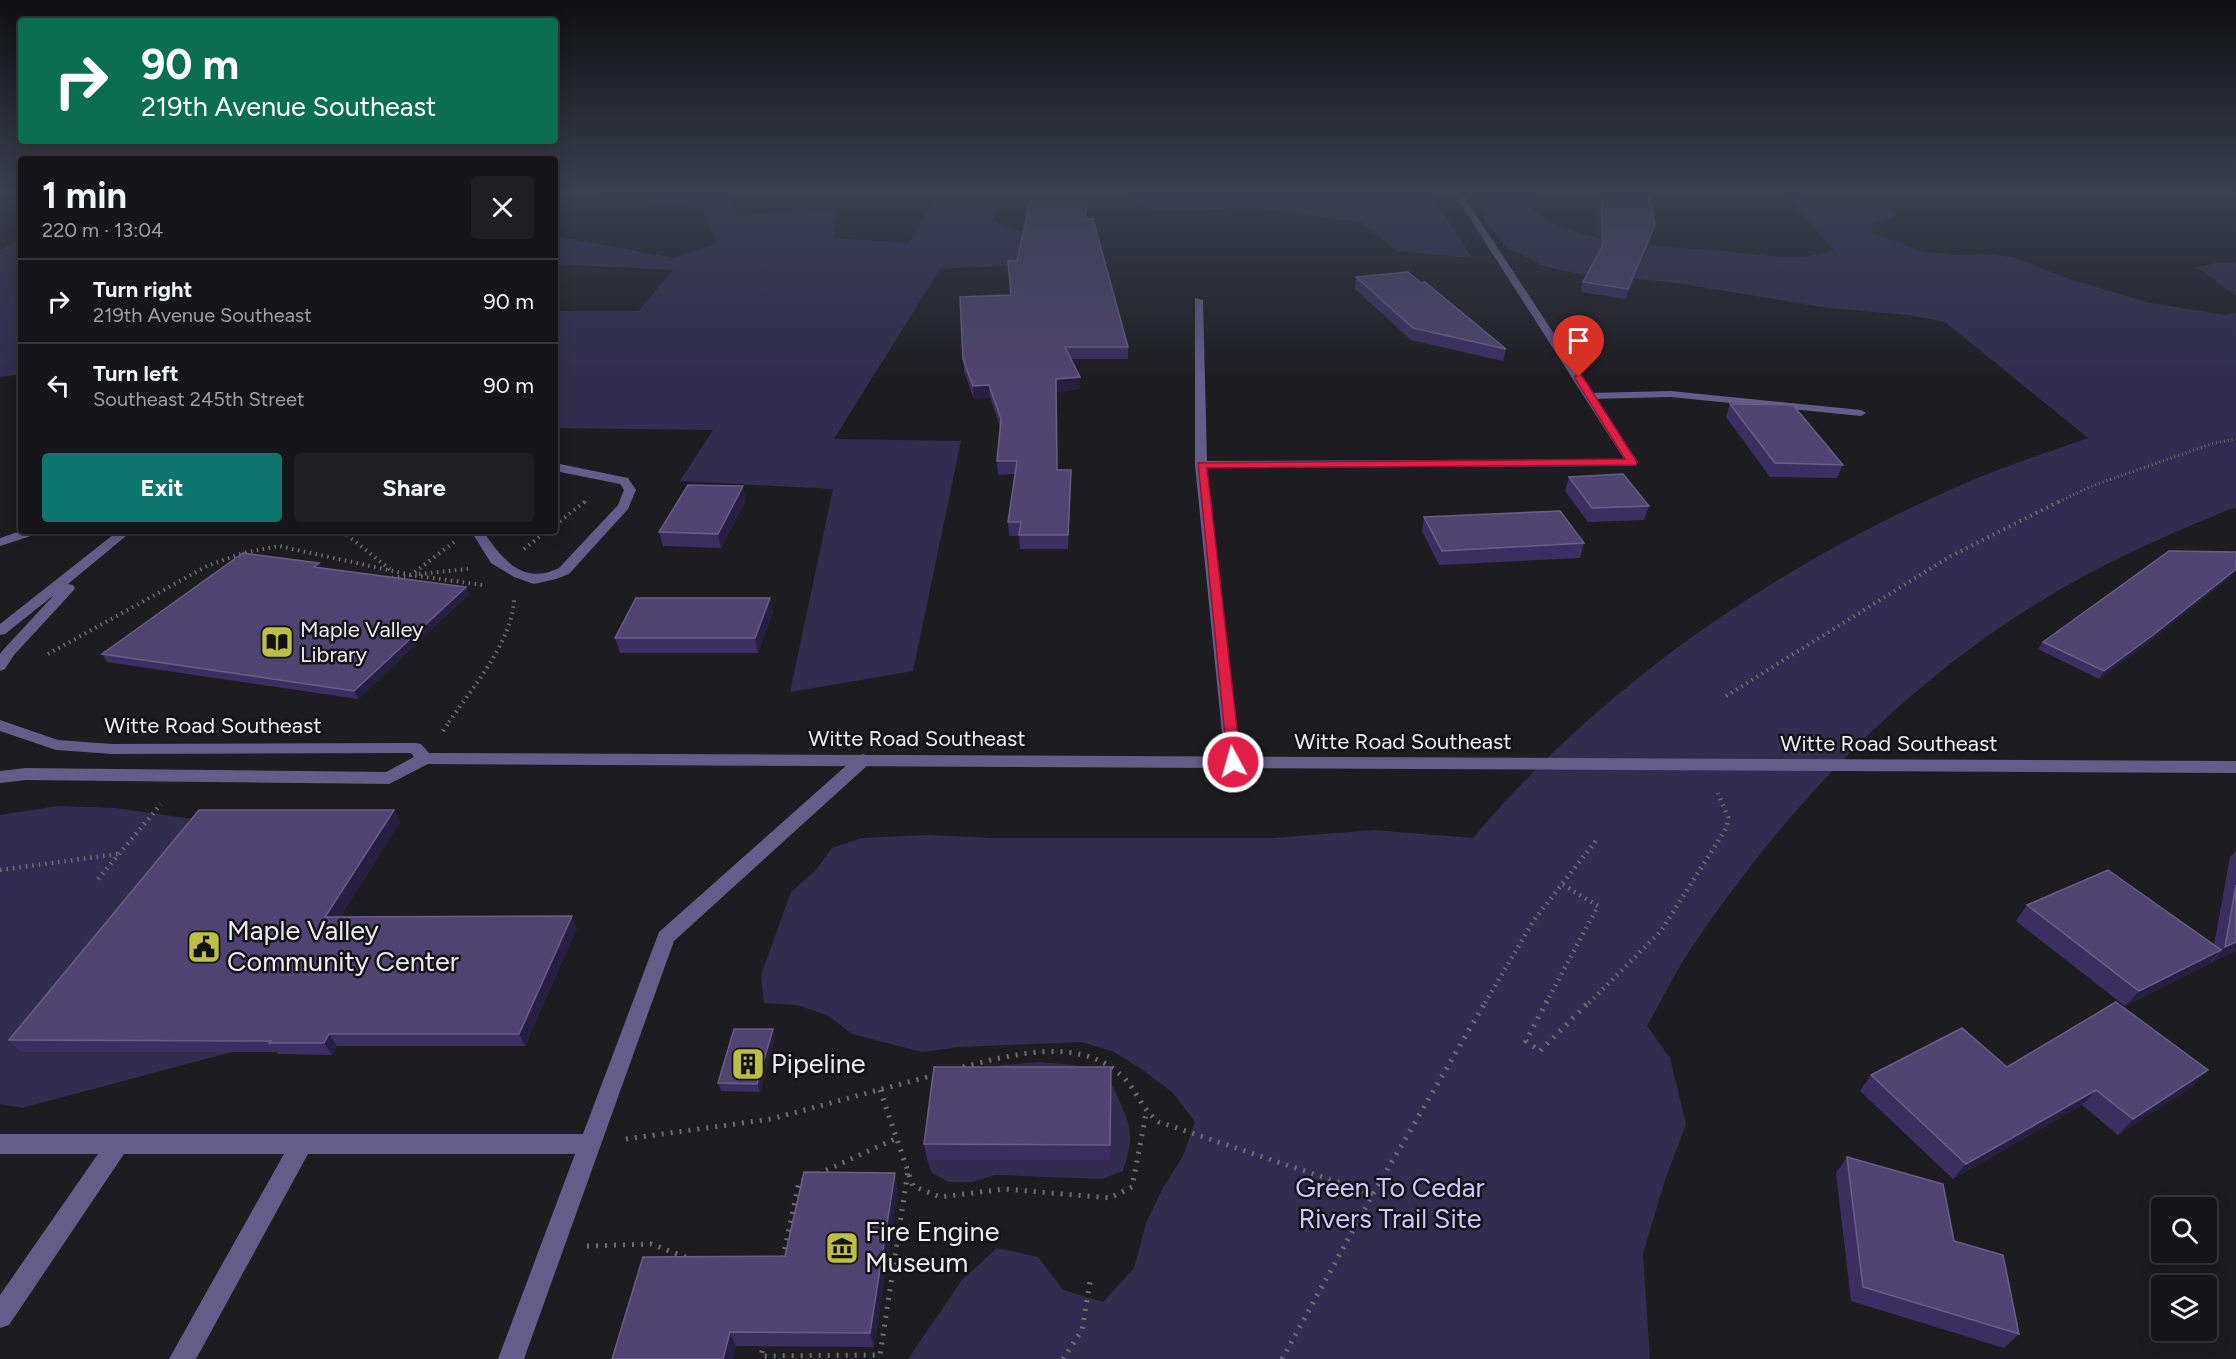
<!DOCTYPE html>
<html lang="en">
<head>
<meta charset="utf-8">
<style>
  body { margin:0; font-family:Figtree,sans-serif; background:#1f1e22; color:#f1f3f6; height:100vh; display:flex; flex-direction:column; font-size:22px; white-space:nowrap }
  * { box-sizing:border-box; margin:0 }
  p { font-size:20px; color:#9e9fa2 }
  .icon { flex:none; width:33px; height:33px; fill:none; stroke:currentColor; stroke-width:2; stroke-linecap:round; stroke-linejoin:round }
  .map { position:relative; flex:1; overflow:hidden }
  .details { position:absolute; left:18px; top:156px; width:540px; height:378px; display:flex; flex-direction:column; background:#161519; border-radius:6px; box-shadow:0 3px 15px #0003,0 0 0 2px #353438 }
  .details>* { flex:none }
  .banner { position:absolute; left:18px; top:18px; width:540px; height:126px; border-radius:6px; box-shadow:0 3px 15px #0003,0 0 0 2px #353438; background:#0b6e4f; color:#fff; overflow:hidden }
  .buttons { position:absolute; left:2151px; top:1197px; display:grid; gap:12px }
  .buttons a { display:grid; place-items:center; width:66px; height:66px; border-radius:6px; background:#161519; box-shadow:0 3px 15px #0003,0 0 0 2px #353438; font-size:30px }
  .pin { position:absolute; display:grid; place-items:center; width:51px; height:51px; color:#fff; margin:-62px -26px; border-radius:50% 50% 50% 0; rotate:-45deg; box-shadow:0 0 6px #0007 }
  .pin .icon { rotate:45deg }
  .me { position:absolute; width:66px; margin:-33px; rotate:354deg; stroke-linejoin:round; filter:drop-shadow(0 0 4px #0008) }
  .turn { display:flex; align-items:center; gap:21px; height:126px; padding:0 24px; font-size:27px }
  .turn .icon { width:78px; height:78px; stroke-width:2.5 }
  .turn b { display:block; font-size:42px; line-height:51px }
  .round { display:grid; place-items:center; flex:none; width:63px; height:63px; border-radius:6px; background:#1f1e22 }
  .summary { display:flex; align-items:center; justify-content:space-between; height:102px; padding:0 24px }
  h1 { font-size:36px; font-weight:700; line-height:45px }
  .cta { display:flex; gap:12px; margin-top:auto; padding:12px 24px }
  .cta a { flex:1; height:69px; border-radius:6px; background:#0f766e; color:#fff; font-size:24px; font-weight:700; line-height:69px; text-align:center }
  .cta a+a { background:#1f1e22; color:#f1f3f6 }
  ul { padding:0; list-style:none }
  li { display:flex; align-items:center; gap:18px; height:84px; padding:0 24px; border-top:2px solid #353438 }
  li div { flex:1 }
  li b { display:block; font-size:22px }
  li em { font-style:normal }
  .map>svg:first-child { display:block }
  .green { fill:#322c4f }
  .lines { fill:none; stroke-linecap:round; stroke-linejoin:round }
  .path-far3 { stroke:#6e6d71; stroke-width:3; stroke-dasharray:1 3; stroke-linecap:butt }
  .path-far2 { stroke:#6e6d71; stroke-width:4; stroke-dasharray:1.5 4.5; stroke-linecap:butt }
  .path-far1 { stroke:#6e6d71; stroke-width:4.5; stroke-dasharray:1.5 5; stroke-linecap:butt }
  .path { stroke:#6e6d71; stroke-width:5; stroke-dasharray:2 7; stroke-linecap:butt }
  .service { fill:#645d89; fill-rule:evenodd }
  .minor { fill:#645d89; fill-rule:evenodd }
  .tertiary { fill:#645d89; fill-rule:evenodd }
  .wall { fill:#3b2f62 }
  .shaded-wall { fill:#271f41 }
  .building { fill:#4f4471; stroke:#685e85; stroke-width:1.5 }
  .route { fill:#e11d48; stroke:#92132f; stroke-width:1.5 }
  .labels { text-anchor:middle; stroke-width:5; stroke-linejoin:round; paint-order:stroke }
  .poi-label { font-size:22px; fill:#eeedf1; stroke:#141318; text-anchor:start }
  .street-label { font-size:22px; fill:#eeedf1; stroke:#141318 }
  .near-poi-label { font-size:27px; fill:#eeedf1; stroke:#141318; text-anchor:start }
  .near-park-label { font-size:27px; fill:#cfc8fe; stroke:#141318 }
</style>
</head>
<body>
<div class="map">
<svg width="2236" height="1359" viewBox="0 0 2236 1359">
  <rect width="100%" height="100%" fill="#1d1c21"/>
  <!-- green -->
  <g class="green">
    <path d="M613,192H730L737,214L837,209L833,238L909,243L932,202L992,205L994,221L1092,261L940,269L834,439L961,441L913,671L790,692L833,489L680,481L713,430L555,428V311H638L673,270L555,264V236L675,258L717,243L701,206L583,198Z"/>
    <path d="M1114,192H1430L1472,258L1397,251L1360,222L1256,208L1157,211Z"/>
    <path d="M1470,192H1710C1694,195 1677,197 1660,198C1620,199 1561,184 1526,203C1565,247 1666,245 1722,251C1758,254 1800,263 1834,250L1791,202L1775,192H1797L1809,204C1846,202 1865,193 1899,214L1872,225V233L1921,251L1955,255L1982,254L2013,257L2066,278L2150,303L2226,315L2236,312V509L2233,508C2174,532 2116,557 2061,589C1908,678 1790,802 1692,947C1675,972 1662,1000 1647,1026L1670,1058L1686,1124L1664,1183L1643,1254L1650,1359H908L962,1280L997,1248L1038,1257L1063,1290L1103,1302L1134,1268L1146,1223L1163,1188L1183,1156L1195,1122L1173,1093L1143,1070L1114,1052L1082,1042L960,1047L922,1052L852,1034L827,1015L797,1005L764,1003L761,975L791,892L816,870L832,848L862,838L926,835L993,838H1273L1374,830L1473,838C1603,684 1777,565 1961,485C2002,467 2045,453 2088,438L1945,322L1909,315L1828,308L1677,283L1574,273L1543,266L1506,247L1483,218V208Z"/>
    <path d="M21,239V374L0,377V250Z"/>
    <path d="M2217,263H2236V296L2197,267Z"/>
    <path d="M57,806L115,808L207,821L232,1052L22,1108L0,1104V815Z"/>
    <path d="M1038,1062C1057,1064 1084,1063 1101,1074C1111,1080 1115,1090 1119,1100C1133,1131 1133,1139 1123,1171L1102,1179L995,1175L972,1182H949L932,1173L927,1160H1110L937,1082L1002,1065Z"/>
  </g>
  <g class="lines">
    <!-- path-far3 -->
    <g class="path-far3">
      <path d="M585,502L587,500"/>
      <path d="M2059,502L2089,487L2214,443L2236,439"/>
    </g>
    <!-- path-far2 -->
    <g class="path-far2">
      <path d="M555,525L587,500"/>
      <path d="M342,531L392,571"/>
      <path d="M524,549L547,531"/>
      <path d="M419,574L468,569"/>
      <path d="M392,578L411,575L454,542"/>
      <path d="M48,654L207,566L243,553L279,546L411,575L483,585"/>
      <path d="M1726,696L1949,557L2062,500"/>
      <path d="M449,722C472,688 512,642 514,600"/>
    </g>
    <!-- path-far1 -->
    <g class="path-far1">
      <path d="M443,731L450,721"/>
      <path d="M0,870L118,854"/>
      <path d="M98,879L161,804"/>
      <path d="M1485,1003L1534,920L1598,838"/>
      <path d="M1546,1003L1598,906L1562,884"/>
      <path d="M1589,1003L1661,931L1727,827L1728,817L1718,793"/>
    </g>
    <!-- path -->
    <g class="path">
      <path d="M1547,1001L1526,1041L1540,1051L1590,1001"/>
      <path d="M963,1067C1014,1054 1083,1035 1125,1079C1138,1093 1142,1110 1159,1122L1373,1194"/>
      <path d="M880,1090L913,1186L940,1197L1005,1189L1110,1198L1132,1187L1146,1114"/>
      <path d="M626,1139L771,1119L938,1074"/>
      <path d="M818,1174L897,1138"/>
      <path d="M587,1246L651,1244L688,1258"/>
      <path d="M783,1258L799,1182L806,1179"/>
      <path d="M764,1342L761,1356L880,1355L908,1171"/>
      <path d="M1063,1359L1082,1330L1090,1282"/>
      <path d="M1282,1359L1373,1194L1486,1001"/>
    </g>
    <!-- service -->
    <g class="service">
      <path d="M1671,391L1861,410L1866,413L1861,416L1671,397L1591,399L1586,396L1591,393Z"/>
      <path d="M555,463L628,478L636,490L628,509L569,574L556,579L534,584L514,577L491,563L471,531H483C502,559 523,586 559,568L618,505L624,490L620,484L555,471Z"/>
      <path d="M21,531H38L37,534L0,546V538Z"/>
      <path d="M863,754L869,756L871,760L869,764L674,941L524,1359H498L575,1154H308L196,1359H169L284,1154H124L9,1325L0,1328V1295L98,1154H0V1134H583L659,932L857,756Z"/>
    </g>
    <!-- minor -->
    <g class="minor">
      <path d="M569,192H581L555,199V195Z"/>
      <path d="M1453,192H1461L1638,462L1632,466L1207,468L1241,762L1239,766H1227L1225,762L1195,465V298L1203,300L1207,461L1624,459Z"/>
      <path d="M118,531H132L68,584L73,585L75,588L73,591L14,655L5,669L0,671V654L3,650L54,595L5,634L0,635V624Z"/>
    </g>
    <!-- tertiary -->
    <path class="tertiary" d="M0,720L58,740L112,744L415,743L421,744L429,753L2236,761V773L428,764L389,784L26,780L0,783V771L26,768L386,772L414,757L411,753L112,754L56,750L0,731Z"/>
  </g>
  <!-- wall -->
  <g class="wall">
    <path d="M1599,192H1649L1652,235L1626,299L1581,292L1583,282L1600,249Z"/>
    <path d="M1087,201L1086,219L1128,347V359H1071L1080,389L1056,392L1057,470H1071V483L1068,549H1020L1019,536H1009L1008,522L1015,474L998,475L997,461L1000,427L990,397L974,399L964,371L963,359L1011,295L1017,261Z"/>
    <path d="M1356,277L1421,283L1506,349L1503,361L1411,340L1355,289Z"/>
    <path d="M1730,404L1843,465L1837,478L1770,477L1726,417Z"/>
    <path d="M1569,477L1649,506L1644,520L1588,522L1565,491Z"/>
    <path d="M746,500L721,548L663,546L659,532Z"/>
    <path d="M1424,517L1584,543L1580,558L1439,565L1422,531Z"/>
    <path d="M2236,552V572L2148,643L2099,679L2038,649L2043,642Z"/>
    <path d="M319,563L322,569L466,587L469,594L358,699L107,662L102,654Z"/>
    <path d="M773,612L758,653H620L615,638Z"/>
    <path d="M400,822L340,917L577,928L525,1046H337L332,1055L278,1054L277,1052H20L9,1040Z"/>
    <path d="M2236,851V951L2211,963L2212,960L2207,965L2125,1006L2016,921L2027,905L2214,945L2230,857Z"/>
    <path d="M773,1029L775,1037L760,1092L721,1091L718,1083Z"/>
    <path d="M1111,1067L1110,1160H927L924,1144Z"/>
    <path d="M2007,1067L2193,1086L2118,1135L2082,1105L1953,1179L1860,1091L1871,1075Z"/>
    <path d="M1847,1157L1954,1241L2019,1334L2004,1348L1851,1301L1836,1173Z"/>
    <path d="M898,1188L874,1347L736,1346L612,1359Z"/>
  </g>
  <!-- shaded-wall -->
  <g class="shaded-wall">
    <path d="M1655,225L1652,235L1626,299L1628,289Z"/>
    <path d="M1080,377V389L1056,392V379Z"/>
    <path d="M989,385L990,397L974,399L973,386Z"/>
    <path d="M1071,470V483L1068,549V535Z"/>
    <path d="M743,486L746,500L721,548L718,534Z"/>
    <path d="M319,563L323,570L314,567Z"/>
    <path d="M2236,569V572L2148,643L2099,679L2104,671Z"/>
    <path d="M466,587L469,594L358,699L354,691Z"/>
    <path d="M770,598L773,612L758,653L755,638Z"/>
    <path d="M394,810L400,822L332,929L325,917Z"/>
    <path d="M572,916L577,928L525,1046L519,1034Z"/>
    <path d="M2236,942V951L2211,963L2225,947Z"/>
    <path d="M2221,950L2207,965L2125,1006L2139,991Z"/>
    <path d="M773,1029L775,1037L760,1092L757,1084Z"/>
    <path d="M329,1034L337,1046L332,1055L324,1043Z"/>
    <path d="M2208,1070L2193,1086L2118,1135L2133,1119Z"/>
    <path d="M2096,1090L2082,1105L1953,1179L1966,1164Z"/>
    <path d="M895,1173L898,1188L874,1347L870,1333Z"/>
    <path d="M730,1332L736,1346L733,1359H723Z"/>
  </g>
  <!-- building -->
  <g class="building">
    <path d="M1601,192H1649L1655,225L1628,289L1583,282L1603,245Z"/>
    <path d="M1030,201H1087L1085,219H1093L1128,347H1065L1080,377L1056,379L1057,470H1071L1068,535H1019L1021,522H1008L1017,461H997L1001,419L989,385L973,386L963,359L960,297L1011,295L1008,261H1017Z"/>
    <path d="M1408,272L1421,283L1425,282L1506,349L1413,328L1356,277Z"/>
    <path d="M1730,404L1793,405L1843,465L1775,463Z"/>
    <path d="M1623,474L1649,506L1592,508L1569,477Z"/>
    <path d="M688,485L743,486L718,534L659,532Z"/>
    <path d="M1560,511L1584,543L1442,551L1424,517Z"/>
    <path d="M2169,551L2236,552V569L2153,635L2104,671L2043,642Z"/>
    <path d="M243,553L319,563L314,567L466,587L354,691L102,654Z"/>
    <path d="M636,598H770L755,638H615Z"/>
    <path d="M199,810H394L325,917L572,916L519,1034H329L324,1043H269L271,1041L9,1040Z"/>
    <path d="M2108,870L2221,950L2139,991L2027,905Z"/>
    <path d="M2236,885V942L2225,947Z"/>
    <path d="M2116,1002L2208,1070L2133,1119L2096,1090L1966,1164L1871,1075L1962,1028L2007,1067Z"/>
    <path d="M734,1029H773L757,1084L718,1083Z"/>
    <path d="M934,1067H1111L1110,1145L924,1144Z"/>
    <path d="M1847,1157L1943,1184L1954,1241L2003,1255L2019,1334L1863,1287Z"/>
    <path d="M804,1172L895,1173L870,1333L730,1332L723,1359H612L643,1257L785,1256Z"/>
  </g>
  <!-- sky -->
  <linearGradient id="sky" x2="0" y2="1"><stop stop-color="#100f12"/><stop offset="0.5" stop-color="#3a404e"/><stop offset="1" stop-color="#3a404e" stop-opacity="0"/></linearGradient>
  <rect width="2236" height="382" fill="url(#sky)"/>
  <!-- route -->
  <path class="route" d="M1579,374L1583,377L1637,462L1636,465L1207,468L1241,762L1239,766H1228L1198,463L1625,459L1574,377Z"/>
  <!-- icons -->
  <defs>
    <symbol id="library-square" viewBox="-11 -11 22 22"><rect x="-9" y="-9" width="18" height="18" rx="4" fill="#bcbf44" stroke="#141318"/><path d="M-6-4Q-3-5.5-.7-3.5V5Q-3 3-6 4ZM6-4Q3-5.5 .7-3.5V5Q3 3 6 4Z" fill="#111"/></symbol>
    <symbol id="civic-square" viewBox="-11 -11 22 22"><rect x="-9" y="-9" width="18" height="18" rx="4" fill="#bcbf44" stroke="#141318"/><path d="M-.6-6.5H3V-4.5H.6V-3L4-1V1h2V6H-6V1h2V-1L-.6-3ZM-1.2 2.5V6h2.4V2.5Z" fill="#111"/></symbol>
    <symbol id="building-square" viewBox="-11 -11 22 22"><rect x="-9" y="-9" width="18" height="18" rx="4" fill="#bcbf44" stroke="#141318"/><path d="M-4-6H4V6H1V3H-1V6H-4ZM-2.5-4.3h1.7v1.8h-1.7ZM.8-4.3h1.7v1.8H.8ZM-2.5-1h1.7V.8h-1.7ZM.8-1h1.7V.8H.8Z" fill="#111"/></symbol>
    <symbol id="museum-square" viewBox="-11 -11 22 22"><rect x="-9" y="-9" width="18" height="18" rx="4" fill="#bcbf44" stroke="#141318"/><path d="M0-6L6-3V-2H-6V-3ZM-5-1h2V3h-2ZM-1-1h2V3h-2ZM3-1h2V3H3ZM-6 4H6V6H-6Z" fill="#111"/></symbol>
  </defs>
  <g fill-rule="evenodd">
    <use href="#library-square" x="258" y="623" width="38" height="38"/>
    <use href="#civic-square" x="185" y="928" width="38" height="38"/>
    <use href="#building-square" x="729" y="1045" width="38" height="38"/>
    <use href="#museum-square" x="823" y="1229" width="38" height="38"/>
  </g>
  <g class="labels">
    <!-- poi labels -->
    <g class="poi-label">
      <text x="300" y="637">Maple Valley<tspan x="300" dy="25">Library</tspan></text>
    </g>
    <!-- street labels -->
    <g class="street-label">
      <text x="213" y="733">Witte Road Southeast</text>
      <text x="917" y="746">Witte Road Southeast</text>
      <text x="1403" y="749">Witte Road Southeast</text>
      <text x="1889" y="751">Witte Road Southeast</text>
    </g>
    <!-- near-poi labels -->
    <g class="near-poi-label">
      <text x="227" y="940">Maple Valley<tspan x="227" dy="31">Community Center</tspan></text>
      <text x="771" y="1073">Pipeline</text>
      <text x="865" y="1241">Fire Engine<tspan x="865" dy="31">Museum</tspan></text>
    </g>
    <!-- near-park labels -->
    <g class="near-park-label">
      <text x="1390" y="1197">Green To Cedar<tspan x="1390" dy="31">Rivers Trail Site</tspan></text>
    </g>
  </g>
</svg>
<div class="buttons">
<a><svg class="icon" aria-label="search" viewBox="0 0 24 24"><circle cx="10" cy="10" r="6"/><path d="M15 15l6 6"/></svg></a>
<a><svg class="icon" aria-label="layers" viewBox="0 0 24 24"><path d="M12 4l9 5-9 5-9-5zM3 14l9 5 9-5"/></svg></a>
</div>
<div class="pin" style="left:1579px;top:377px;background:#d93025"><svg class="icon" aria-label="arrive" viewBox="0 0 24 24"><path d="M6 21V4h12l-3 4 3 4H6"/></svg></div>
<svg class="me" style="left:1233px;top:762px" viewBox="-20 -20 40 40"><circle r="17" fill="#e11d48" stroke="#fff" stroke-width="3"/><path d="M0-11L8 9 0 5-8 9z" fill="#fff"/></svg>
<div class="banner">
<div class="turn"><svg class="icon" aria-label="right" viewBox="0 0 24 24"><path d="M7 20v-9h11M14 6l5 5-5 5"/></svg><div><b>90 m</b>219th Avenue Southeast</div></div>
</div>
<section class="details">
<div class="summary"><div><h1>1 min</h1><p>220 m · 13:04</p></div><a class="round"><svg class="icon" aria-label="close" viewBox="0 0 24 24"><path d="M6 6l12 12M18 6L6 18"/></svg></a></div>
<ul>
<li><svg class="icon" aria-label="right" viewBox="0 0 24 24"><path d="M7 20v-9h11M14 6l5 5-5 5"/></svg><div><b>Turn right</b><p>219th Avenue Southeast</p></div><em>90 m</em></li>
<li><svg class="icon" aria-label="left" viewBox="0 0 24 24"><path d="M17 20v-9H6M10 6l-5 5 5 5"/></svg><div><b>Turn left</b><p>Southeast 245th Street</p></div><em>90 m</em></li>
</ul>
<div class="cta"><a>Exit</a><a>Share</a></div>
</section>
</div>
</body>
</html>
